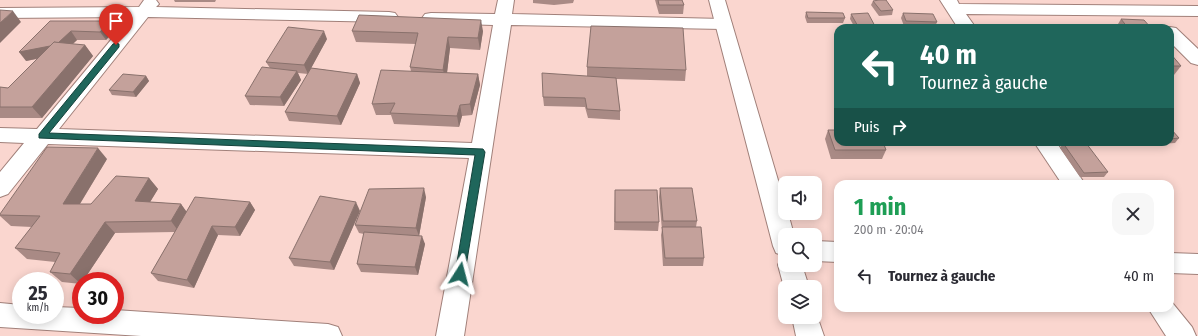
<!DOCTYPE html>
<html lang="fr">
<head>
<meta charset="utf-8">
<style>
  body { margin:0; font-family:"Fira Sans Condensed",sans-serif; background:#f7f7f7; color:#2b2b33; height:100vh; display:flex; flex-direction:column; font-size:15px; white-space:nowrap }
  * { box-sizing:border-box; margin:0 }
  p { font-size:13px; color:#7c7c81 }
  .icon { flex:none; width:22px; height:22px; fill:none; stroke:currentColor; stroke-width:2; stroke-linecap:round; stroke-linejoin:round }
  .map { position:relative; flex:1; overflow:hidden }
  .drawer { position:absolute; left:834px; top:180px; width:340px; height:132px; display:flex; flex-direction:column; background:#fff; border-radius:12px; box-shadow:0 2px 10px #0003 }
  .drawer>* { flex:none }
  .banner { position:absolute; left:834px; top:24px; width:340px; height:122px; border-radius:12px; box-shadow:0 2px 10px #0003; background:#1f665b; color:#fff; overflow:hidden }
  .controls { position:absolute; left:778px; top:176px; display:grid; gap:8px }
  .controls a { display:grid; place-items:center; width:44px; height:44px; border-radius:8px; background:#fff; box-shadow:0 2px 10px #0003; font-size:20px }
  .speed { position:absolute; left:12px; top:272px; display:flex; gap:8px; font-size:20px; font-weight:700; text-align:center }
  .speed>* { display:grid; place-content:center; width:52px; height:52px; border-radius:50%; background:#fff; box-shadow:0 2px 10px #0003; line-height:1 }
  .speed small { font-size:10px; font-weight:400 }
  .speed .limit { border:6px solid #d22; background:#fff; color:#111 }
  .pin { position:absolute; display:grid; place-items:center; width:34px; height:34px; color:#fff; margin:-41px -17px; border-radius:50% 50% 50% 0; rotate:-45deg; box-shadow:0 0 4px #0007 }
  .pin .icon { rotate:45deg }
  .me { position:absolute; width:44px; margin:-22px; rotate:9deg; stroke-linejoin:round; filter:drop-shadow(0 0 3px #0008) }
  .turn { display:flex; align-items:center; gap:14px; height:84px; padding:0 20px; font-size:18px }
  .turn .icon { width:52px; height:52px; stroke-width:2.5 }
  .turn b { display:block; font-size:28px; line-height:34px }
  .then { display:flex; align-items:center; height:38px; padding:0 20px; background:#0003; gap:8px; font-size:15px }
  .round { display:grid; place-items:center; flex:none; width:42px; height:42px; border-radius:12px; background:#f7f7f7 }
  .overview { display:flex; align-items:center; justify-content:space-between; height:68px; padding:0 20px }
  h1 { font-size:24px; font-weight:700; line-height:30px; color:#1e9e55 }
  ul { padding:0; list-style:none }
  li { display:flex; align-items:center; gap:12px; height:56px; padding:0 20px }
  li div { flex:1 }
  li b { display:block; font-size:15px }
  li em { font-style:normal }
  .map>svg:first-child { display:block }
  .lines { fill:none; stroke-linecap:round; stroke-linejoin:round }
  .street-casing { stroke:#a1807a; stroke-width:2 }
  .secondary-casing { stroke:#a1807a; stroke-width:2 }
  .street { fill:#fff; fill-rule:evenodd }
  .secondary { fill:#fff; fill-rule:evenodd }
  .wall { fill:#a98a85 }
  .shaded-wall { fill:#89716c }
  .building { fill:#c4a19b; stroke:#89716c }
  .route { fill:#1f665b; stroke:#14423b }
</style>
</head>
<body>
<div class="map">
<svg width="1198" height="336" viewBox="0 0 1198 336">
  <rect width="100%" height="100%" fill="#fad6cf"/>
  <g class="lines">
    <defs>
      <g id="street">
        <path d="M144,0H156L159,4L156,7L389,12L395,13L398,17L395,21L389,22L148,17L59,129L472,143L493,25L431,23L425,22L422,18L425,14L431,13L495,14L498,0H514L512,14L723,19L729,20L732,24L729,28L723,29L511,25L464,336H436L469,158L48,144L8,194L0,197V172L24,143L0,142V128L37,129L130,17L0,18V8L139,7Z"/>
        <path d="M940,0H957L959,4L1198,6V16L966,14L976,28H958Z"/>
        <path d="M1170,27L1176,28L1198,49V65L1191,63L1170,42V28H1164Z"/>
        <path d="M1034,142H1056L1085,184H1062Z"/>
        <path d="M815,241L838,242V262L815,261Z"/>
        <path d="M1170,253L1198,254V274L1170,273Z"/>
        <path d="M1170,300L1192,327L1196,336H1166L1148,308H1170Z"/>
        <path d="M0,303L21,305V315H55V307L81,308V315H115V310L328,324L338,327L342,336H141L0,327Z"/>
      </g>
      <g id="secondary">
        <path d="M709,0H725L785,204V213H788L794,235H785V256L776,253L773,246Z"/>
        <path d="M785,256V265H802L809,287H785V291L778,265L781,258Z"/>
        <path d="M815,310L824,336H796L792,317H815Z"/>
      </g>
    </defs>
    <!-- street casing -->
    <use href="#street" class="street-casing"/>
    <!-- secondary casing -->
    <use href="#secondary" class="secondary-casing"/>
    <!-- street -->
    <use href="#street" class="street"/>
    <!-- secondary -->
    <use href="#secondary" class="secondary"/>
  </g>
  <!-- wall -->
  <g class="wall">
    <path d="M174,0H216L215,2H175Z"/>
    <path d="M533,0H574L573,3L554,5L533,3Z"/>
    <path d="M655,0H682L684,5L683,14H659Z"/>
    <path d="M873,1L893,10L892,15L879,16L871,5Z"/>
    <path d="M806,12L845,18L843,23H807L805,17Z"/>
    <path d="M903,13L937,22L935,27L904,26L901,18Z"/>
    <path d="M851,14L876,28H855L850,19Z"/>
    <path d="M1121,19L1151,28H1121L1118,24Z"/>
    <path d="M50,21H110L115,30L106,40H77L73,44L85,45L93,56L42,118H0V87L8,88L37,59L26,61Z"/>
    <path d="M352,31H483L480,50L450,48L447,73L478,74L480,85L472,115L462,116L459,127L394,124L391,115H376L372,104L411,71L410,67L416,44L356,42Z"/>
    <path d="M327,39L311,68L357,74L360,83L341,125L289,121L285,112L308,74L298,73L301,80L284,106L250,105L245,96L270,68L266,62Z"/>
    <path d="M1170,53L1181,66L1174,75L1170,74Z"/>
    <path d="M587,67L686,70L685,81L616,79L620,111V120L588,118L585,107L544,106L543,97L587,76Z"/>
    <path d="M146,76L149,81L136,97L112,95L109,90Z"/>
    <path d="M1170,129L1179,138L1175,143L1160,144L1158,142H1170Z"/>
    <path d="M828,130L886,150L882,159H831L825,139Z"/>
    <path d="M1063,143L1108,172L1104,177H1080L1060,148Z"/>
    <path d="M107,159L80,204H91L149,178L158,189L150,202L181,204L186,212L250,202L255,210L240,236L218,235L194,288L158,281L151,273L175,232L115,233L83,281H81V284L62,282L50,272L55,262L27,259L15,248L32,227L11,226L0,216V214Z"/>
    <path d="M660,188L697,221L696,227L704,258L703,266H663L661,235L662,230L659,197Z"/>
    <path d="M615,190L659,222L658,231L614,230Z"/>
    <path d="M426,197L419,236L425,244L418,275L361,272L357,264L364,234L359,233L355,225Z"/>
    <path d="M360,211L334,270L294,266L289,258Z"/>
  </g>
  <!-- shaded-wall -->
  <g class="shaded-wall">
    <path d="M13,11L21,22L0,43V23Z"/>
    <path d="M481,20L483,31L480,50L478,38Z"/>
    <path d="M110,21L115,30L106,40L100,32Z"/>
    <path d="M71,31L77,40L62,53L26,61L19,52Z"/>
    <path d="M324,31L327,39L308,74L304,65Z"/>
    <path d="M448,37L450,48L446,81L443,70Z"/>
    <path d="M85,45L93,56L42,118L32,107Z"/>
    <path d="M297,71L301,80L284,106L280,97Z"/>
    <path d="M357,74L360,83L341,125L337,116Z"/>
    <path d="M478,74L480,85L472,115L470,104Z"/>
    <path d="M146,76L149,81L136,97L133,92Z"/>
    <path d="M460,105L462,116L459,127L457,116Z"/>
    <path d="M98,148L107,159L73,215L63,204Z"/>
    <path d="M149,178L158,189L144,212L135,201Z"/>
    <path d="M424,188L426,197L419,236L416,228Z"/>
    <path d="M250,202L255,210L240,236L235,227Z"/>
    <path d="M356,202L360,211L334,270L330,262Z"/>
    <path d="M181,204L189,215L179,232L171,221Z"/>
    <path d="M105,222L115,233L83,281H81V284L70,274Z"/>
    <path d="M212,226L218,235L194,288L187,280Z"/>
    <path d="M422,236L425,244L418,275L415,267Z"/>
  </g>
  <!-- building -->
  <g class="building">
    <path d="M658,0H682L684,5H659Z"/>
    <path d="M879,0H886L893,10L881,11L873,1Z"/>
    <path d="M0,10L13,11L0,23Z"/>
    <path d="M806,12L843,13L845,18H808Z"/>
    <path d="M868,13L876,28H859L851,14Z"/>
    <path d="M903,13L933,14L937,22L906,21Z"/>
    <path d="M359,15L481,20L478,38L448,37L443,70L410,67L418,33L352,31Z"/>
    <path d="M1121,19L1144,20L1151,28H1128Z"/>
    <path d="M50,21H110L100,32L71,31L58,43L54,42L50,46L19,52Z"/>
    <path d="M591,26L683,28L686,70L587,67Z"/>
    <path d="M288,27L324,31L304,65L266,62Z"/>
    <path d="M54,42L85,45L32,107H0V87L8,88Z"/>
    <path d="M1170,53L1181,66H1170Z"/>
    <path d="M262,67L297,71L280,97L245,96Z"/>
    <path d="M311,68L357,74L337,116L285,112Z"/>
    <path d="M381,70L478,74L470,104L460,105L457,116L390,113L395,103L372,104Z"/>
    <path d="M542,73L616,78L620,111L587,109L585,98L543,97Z"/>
    <path d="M123,74L146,76L133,92L109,90Z"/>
    <path d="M1170,129H1171L1179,138L1170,139Z"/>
    <path d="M828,130H838V142H883L886,150H835Z"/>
    <path d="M1063,143H1086L1108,172L1084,173Z"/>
    <path d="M47,147L98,148L63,204H91L116,176L149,178L135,201L181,204L171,221L105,222L70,274L50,272L60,253L15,248L40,216L0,215V214Z"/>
    <path d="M424,188L416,228L355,225L369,189Z"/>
    <path d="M660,188H692L697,221H663Z"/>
    <path d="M615,190H657L659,222H615Z"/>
    <path d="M320,196L356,202L330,262L289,258Z"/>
    <path d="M195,197L250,202L235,227L212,226L187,280L151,273Z"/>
    <path d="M662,227H701L704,258H665Z"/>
    <path d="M364,232L422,236L415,267L357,264Z"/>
  </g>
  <!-- route -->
  <path class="route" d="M116,43L119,44V47L49,133L483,149L485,152L464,278H456L455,274L475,155L39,138V134L113,44Z"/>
</svg>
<div class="controls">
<a><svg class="icon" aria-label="sound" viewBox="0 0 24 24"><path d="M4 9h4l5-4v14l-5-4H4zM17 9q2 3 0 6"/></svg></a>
<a><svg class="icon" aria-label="search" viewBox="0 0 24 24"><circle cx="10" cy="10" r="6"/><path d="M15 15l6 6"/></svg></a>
<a><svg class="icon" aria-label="layers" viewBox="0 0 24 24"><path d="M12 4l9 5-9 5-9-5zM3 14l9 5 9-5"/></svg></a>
</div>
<div class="speed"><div>25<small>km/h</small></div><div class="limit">30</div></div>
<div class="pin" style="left:116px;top:45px;background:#d93025"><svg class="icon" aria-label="arrive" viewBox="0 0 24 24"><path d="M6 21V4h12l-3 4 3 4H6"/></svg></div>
<svg class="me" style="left:460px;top:274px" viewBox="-20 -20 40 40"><path d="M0-17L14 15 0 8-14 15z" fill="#1f665b" stroke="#fff" stroke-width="4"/></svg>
<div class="banner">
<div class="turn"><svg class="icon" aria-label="left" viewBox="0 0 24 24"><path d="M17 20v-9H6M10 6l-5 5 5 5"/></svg><div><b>40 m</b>Tournez à gauche</div></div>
<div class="then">Puis<svg class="icon" aria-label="right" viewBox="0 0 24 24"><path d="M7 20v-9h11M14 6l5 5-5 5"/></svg></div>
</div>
<section class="drawer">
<div class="overview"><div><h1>1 min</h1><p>200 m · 20:04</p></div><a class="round"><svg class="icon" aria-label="close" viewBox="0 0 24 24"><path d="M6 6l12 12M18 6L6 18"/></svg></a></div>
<ul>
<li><svg class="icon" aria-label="left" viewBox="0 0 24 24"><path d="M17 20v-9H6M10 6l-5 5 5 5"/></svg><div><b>Tournez à gauche</b></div><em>40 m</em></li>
</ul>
</section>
</div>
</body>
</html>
